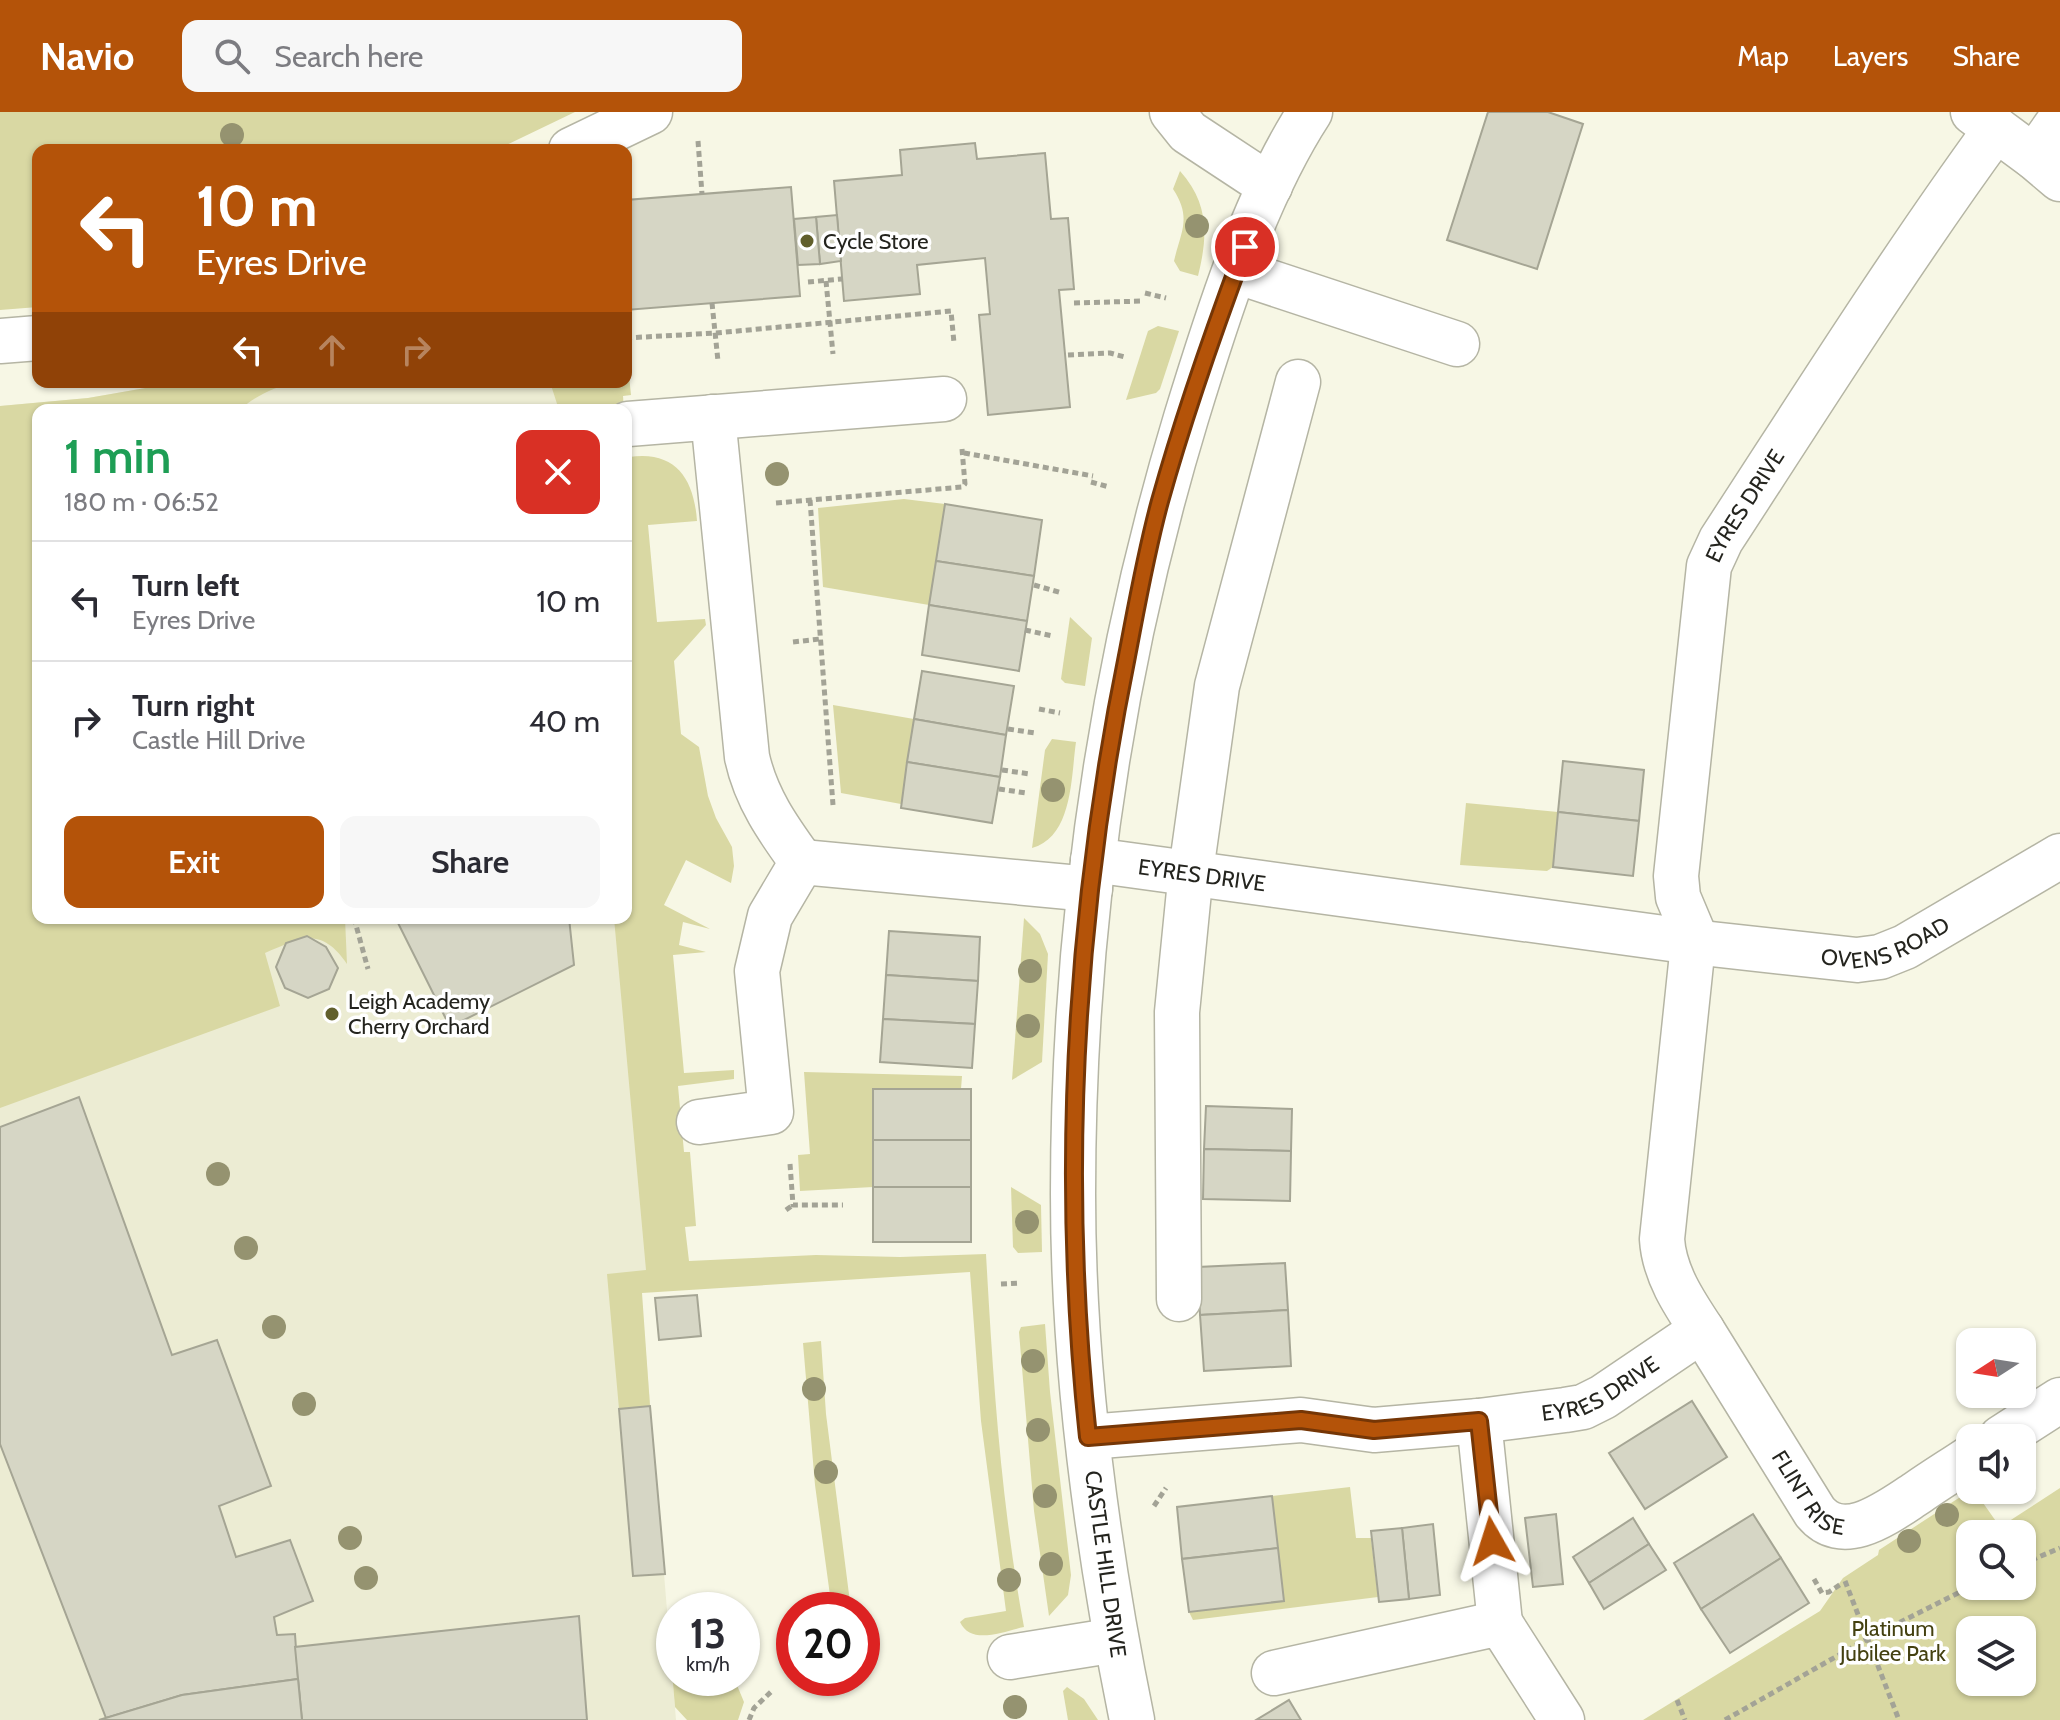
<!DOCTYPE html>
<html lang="en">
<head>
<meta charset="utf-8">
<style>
  body { margin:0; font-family:Cabin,sans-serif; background:#f7f7f7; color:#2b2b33; height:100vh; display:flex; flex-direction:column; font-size:30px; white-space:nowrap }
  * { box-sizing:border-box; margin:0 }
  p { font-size:26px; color:#7c7c81 }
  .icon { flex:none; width:44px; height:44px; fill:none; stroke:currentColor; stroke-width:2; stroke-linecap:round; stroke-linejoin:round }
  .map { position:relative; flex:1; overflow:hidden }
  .side { position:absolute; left:32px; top:292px; width:600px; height:520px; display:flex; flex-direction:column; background:#fff; border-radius:16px; box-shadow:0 2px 6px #0004 }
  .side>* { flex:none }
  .top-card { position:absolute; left:32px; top:32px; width:600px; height:244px; border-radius:16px; box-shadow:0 2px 6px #0004; background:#b45309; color:#fff; overflow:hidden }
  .needle { width:52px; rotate:258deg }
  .tools { position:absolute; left:1956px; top:1216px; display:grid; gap:16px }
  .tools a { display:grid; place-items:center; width:80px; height:80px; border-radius:16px; background:#fff; box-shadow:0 2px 6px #0004; font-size:40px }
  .speed { position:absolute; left:656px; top:1480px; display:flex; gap:16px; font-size:40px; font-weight:700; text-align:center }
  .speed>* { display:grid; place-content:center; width:104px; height:104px; border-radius:50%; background:#fff; box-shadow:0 2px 6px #0004; line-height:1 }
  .speed small { font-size:20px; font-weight:400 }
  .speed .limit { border:12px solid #d22; background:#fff; color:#111 }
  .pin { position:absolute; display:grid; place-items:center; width:68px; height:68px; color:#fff; margin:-34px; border:4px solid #fff; border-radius:50%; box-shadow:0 2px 8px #0007 }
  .me { position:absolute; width:88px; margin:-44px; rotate:354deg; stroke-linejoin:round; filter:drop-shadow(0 0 6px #0008) }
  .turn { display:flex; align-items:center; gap:28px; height:168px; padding:0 32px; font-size:36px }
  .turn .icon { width:104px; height:104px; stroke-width:2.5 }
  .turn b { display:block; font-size:56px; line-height:68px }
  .lanes { display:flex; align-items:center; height:76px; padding:0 32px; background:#0003; justify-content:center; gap:40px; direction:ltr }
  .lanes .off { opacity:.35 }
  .round { display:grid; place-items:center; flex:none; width:84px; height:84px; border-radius:16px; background:#f7f7f7 }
  .overview { display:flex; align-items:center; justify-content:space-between; height:136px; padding:0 32px }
  h1 { font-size:48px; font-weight:600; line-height:60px; color:#1e9e55 }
  .button { display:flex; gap:16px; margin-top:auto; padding:16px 32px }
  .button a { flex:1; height:92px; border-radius:16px; background:#b45309; color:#fff; font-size:32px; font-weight:600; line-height:92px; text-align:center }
  .button a+a { background:#f7f7f7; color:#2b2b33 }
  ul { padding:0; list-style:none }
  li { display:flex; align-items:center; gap:24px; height:120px; padding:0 32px; border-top:2px solid #e1e1e2 }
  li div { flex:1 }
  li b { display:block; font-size:30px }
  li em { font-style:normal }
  header { display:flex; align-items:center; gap:48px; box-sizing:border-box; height:112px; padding:0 40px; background:#b45309; color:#fff }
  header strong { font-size:38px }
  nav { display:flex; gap:44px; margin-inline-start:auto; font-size:28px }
  .search { width:560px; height:72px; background:#f7f7f7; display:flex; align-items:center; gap:20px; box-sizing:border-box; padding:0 28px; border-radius:16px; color:#7c7c81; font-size:30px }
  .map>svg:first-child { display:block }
  .built { fill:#ececd3 }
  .green { fill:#d9d8a3; fill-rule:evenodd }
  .building { fill:#d6d6c5; stroke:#a5a594; stroke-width:2 }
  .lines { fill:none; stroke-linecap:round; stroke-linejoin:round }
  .minor-casing { stroke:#b5b5a4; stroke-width:47 }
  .path { stroke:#a3a396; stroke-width:5; stroke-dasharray:6 4; stroke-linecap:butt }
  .minor { stroke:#fff; stroke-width:44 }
  .tree { fill:#959370 }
  .route-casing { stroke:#753606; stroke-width:20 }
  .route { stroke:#b45309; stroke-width:14 }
  .poi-dot { fill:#615f2c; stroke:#fff; stroke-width:3 }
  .labels { text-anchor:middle; stroke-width:7; stroke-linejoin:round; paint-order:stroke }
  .poi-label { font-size:22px; fill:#24241e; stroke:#fff; text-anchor:start }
  .street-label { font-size:22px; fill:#24241e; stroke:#fff }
  .park-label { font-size:22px; fill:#444111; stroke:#fff }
</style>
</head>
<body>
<header>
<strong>Navio</strong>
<div class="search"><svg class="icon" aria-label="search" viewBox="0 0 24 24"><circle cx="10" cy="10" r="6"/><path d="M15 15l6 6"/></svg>Search here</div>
<nav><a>Map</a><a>Layers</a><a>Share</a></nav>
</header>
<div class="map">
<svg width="2060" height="1608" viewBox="0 0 2060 1608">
  <rect width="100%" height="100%" fill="#f7f7e5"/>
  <!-- built -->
  <path class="built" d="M180,270H611L614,298H38V806H626L685,1158L641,1181L676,1608H302L182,1583L99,1608H0V294L88,286Z"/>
  <!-- green -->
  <g class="green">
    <path d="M0,0H575L496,38H38V195L0,198Z"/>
    <path d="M1180,59C1209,91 1208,124 1198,164L1180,159L1174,149C1181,119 1192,106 1173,77Z"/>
    <path d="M1158,214L1179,219L1160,277L1156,281L1126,288L1148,219Z"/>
    <path d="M626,234L631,283L623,284L624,298H559L550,270H626Z"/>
    <path d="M180,270H295C276,275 254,284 240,298H38V806H345L347,852C321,814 301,826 265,841L280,894L0,996V294L88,286Z"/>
    <path d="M626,317L629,345C675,338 694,366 697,409L648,413L657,510L705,507L706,513L674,549L681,622L699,635L708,684L716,706L732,735L734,754L731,771L686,748L664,793L710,817L683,810L679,833L706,840L673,843L684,961L734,958V967L678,974L684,1040H690L696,1114L685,1115L689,1149L816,1143L900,1145L986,1142C993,1267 1001,1391 1024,1515C1004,1519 971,1534 960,1510L965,1506L1006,1499L981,1309L970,1160L642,1181L650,1294L619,1297L607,1162L646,1158L614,806H626Z"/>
    <path d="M904,387L945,392L929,493L823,475L818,396Z"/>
    <path d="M1070,505L1092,526L1085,574L1065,571L1061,567Z"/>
    <path d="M833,593L914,607L901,692L841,681Z"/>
    <path d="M1052,627L1076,630C1071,664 1073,725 1032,736L1045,638Z"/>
    <path d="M1466,691L1558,700L1553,755L1547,759L1460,753Z"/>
    <path d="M1024,806L1040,822L1048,842L1042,950L1012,968Z"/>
    <path d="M804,960L962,964L961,977L873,1075L800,1079L798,1043L810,1042Z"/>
    <path d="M1011,1075L1041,1093L1042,1140L1018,1141L1013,1135Z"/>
    <path d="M1045,1212L1050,1280L1071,1463L1068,1483L1049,1504L1034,1399L1019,1220L1021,1215Z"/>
    <path d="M821,1229L826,1302L851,1498H832L815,1373L803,1231Z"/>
    <path d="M1350,1375L1356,1426H1371L1378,1485L1193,1508L1189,1500L1284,1489L1272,1384Z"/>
    <path d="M2060,1376V1608H1643L1820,1499L1843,1466L1878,1443L1879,1438L1971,1378H1974L2000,1415ZM1970,1422H2022V1474H1970ZM1970,1518H2022V1570H1970Z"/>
    <path d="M674,1547V1566H734L744,1590L738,1608H687L675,1595L671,1548Z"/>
    <path d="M1067,1575L1084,1587L1098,1608H1068L1063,1579Z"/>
  </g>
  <!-- building -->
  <g class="building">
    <path d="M1488,0H1548L1583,12L1537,157L1447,128Z"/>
    <path d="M975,31L977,47L1045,41L1051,107L1068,106L1074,177L1059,178L1070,295L988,303L979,203L990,202L985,146L917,153L920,182L844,189L834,69L902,63L900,38Z"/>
    <path d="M791,75L800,184L626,198V88Z"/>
    <path d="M837,103L841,149L820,152L816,105Z"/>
    <path d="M816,105L820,152L798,153L794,107Z"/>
    <path d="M945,392L1042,408L1034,464L936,449Z"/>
    <path d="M936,449L1034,464L1027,509L929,493Z"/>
    <path d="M929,493L1027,509L1019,559L922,543Z"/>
    <path d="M922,559L1014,574L1006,623L914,607Z"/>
    <path d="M914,607L1006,623L1000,665L907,650Z"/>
    <path d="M1563,649L1644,658L1639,709L1558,700Z"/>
    <path d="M907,650L1000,665L992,711L901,696Z"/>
    <path d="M1558,700L1639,709L1633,764L1553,755Z"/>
    <path d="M409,806H569L574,853L450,915L398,811Z"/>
    <path d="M889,819L980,825L978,869L886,863Z"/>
    <path d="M307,824L326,835L338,856L329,877L308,886L285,876L276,855L286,831Z"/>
    <path d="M886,863L978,869L975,912L883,907Z"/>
    <path d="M883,907L975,912L972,956L880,950Z"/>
    <rect x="873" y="977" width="98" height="51"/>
    <path d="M79,985L172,1243L217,1228L271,1374L219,1394L236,1445L290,1428L313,1489L274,1505L277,1523L295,1522L298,1567L182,1583L106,1606L0,1332V1015Z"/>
    <path d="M1206,994L1292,997L1291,1039L1204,1037Z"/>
    <rect x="873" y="1028" width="98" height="47"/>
    <path d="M1204,1037L1291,1039L1290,1089L1203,1087Z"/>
    <rect x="873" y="1075" width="98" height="55"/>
    <path d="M1285,1151L1288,1198L1200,1203L1198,1155Z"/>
    <path d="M697,1183L701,1224L659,1228L655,1186Z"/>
    <path d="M1288,1198L1291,1254L1204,1259L1200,1203Z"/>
    <path d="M1692,1289L1727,1345L1645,1397L1609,1341Z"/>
    <path d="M650,1294L665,1462L633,1464L619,1297Z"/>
    <path d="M1272,1384L1278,1436L1182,1447L1177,1395Z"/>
    <path d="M1556,1402L1563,1472L1533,1475L1525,1406Z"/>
    <path d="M1753,1402L1781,1446L1701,1497L1674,1451Z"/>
    <path d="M1633,1406L1649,1432L1589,1471L1573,1445Z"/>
    <path d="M1433,1412L1440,1483L1409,1487L1402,1416Z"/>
    <path d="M1402,1416L1409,1487L1379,1490L1371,1419Z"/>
    <path d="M1649,1432L1666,1458L1604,1497L1589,1471Z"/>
    <path d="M1278,1436L1284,1489L1189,1500L1182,1447Z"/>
    <path d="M1781,1446L1809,1491L1730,1541L1701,1497Z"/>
    <path d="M579,1504L587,1608H302L295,1535Z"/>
    <path d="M298,1567L302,1608H99L182,1583Z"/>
    <path d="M1289,1588L1301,1608H1256Z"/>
  </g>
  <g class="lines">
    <defs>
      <g id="minor">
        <path d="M1172,0L1188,20L1270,74"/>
        <path d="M1973,0L2034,45L2060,67"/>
        <path d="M571,38L650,0"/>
        <path d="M2034,45L2060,8"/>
        <path d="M1236,159L1457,232"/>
        <path d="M0,229L38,226"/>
        <path d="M628,312L944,287"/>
        <path id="s1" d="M1093,748L1693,830L1857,848L1880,845L1905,835L2060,744"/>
        <path d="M802,750L1090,777"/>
        <path d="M699,1010L771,1000L757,859L770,804L802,750C778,717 756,686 747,645L713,305"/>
        <path d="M1179,1187L1177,900L1191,759L1217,574L1298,270"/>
        <path id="s2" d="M1702,1218L1815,1400C1844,1435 1889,1399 1917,1381C1934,1369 1952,1358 1970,1346"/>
        <path d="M1479,1309L1500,1511"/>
        <path id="s3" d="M1088,1325L1301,1308L1374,1318L1479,1309L1565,1298L1583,1295L1603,1285L1702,1218C1684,1191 1664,1161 1662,1127L1694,823L1678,785L1676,764L1709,454L1721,428C1811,290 1899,150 1996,17"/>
        <path d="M2001,1326L2060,1288"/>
        <path d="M1010,1545L1116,1528"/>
        <path d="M1274,1561L1500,1511L1562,1608"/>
        <path d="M1132,1608C1097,1436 1073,1258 1073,1082C1073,820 1110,557 1186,306C1216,208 1254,86 1310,0"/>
      </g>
    </defs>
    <!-- minor casing -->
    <use href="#minor" class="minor-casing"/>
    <!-- path -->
    <g class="path">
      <path d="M698,29L702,82"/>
      <path d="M826,169L833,242"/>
      <path d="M808,170L842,167"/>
      <path d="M1145,181L1166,186"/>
      <path d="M712,191L718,249"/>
      <path d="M1074,191L1143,189"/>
      <path d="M626,226L716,221L951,199L954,231"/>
      <path d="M1068,243L1110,241L1125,245"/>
      <path d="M964,341L1093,364"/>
      <path d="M1091,370L1109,375"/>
      <path d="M810,388L833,693"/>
      <path d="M776,391L962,375L965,372L962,337"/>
      <path d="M1034,473L1062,481"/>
      <path d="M1025,518L1053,524"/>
      <path d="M793,530L820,527"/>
      <path d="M1039,597L1060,601"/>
      <path d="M1008,617L1035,621"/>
      <path d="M1002,658L1030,662"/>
      <path d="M999,677L1026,681"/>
      <path d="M354,806L368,857"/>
      <path d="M790,1052L793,1093H843"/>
      <path d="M786,1098L793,1093"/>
      <path d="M1001,1172L1020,1171"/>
      <path d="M1154,1394L1166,1376"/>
      <path d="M2022,1452L2060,1436"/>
      <path d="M1814,1467L1822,1481L1829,1480L1841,1472"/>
      <path d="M1845,1469L1899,1608"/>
      <path d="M1677,1588L1685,1608"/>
      <path d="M749,1608L754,1596L773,1578"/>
      <path d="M1725,1608L1867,1527L1972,1474"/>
    </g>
    <!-- minor -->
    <use href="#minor" class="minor"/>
  </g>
  <!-- trees -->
  <g class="tree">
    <circle cx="232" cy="23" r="12"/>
    <circle cx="1197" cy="114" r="12"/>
    <circle cx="777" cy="362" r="12"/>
    <circle cx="1053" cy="678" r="12"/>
    <circle cx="1030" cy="859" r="12"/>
    <circle cx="1028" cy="914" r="12"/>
    <circle cx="218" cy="1062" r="12"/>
    <circle cx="1027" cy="1110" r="12"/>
    <circle cx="246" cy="1136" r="12"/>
    <circle cx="274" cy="1215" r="12"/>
    <circle cx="1033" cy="1249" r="12"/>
    <circle cx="814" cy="1277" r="12"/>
    <circle cx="304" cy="1292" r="12"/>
    <circle cx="1038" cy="1318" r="12"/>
    <circle cx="826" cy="1360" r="12"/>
    <circle cx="1045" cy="1384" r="12"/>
    <circle cx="1947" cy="1403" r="12"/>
    <circle cx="350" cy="1426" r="12"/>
    <circle cx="1909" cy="1429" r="12"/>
    <circle cx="1051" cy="1452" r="12"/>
    <circle cx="366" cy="1466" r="12"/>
    <circle cx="1009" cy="1468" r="12"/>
    <circle cx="1015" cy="1595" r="12"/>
  </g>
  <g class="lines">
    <defs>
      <path id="route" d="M1245,135C1214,218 1184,303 1160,389C1146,440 1137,492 1127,544C1075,800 1060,1064 1088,1325L1301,1308L1374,1318L1479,1309L1492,1429"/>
    </defs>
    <!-- route casing -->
    <use href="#route" class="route-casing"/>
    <!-- route -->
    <use href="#route" class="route"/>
  </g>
  <!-- markers -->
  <g class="poi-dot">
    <circle cx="807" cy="129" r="8"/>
    <circle cx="332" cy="902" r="8"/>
  </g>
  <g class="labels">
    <!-- poi labels -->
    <g class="poi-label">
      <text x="823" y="137">Cycle Store</text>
      <text x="348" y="897">Leigh Academy<tspan x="348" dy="25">Cherry Orchard</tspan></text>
    </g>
    <!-- street labels -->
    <g class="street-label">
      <text dy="8" stroke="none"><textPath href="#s3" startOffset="1490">EYRES DRIVE</textPath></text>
      <text dy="8" stroke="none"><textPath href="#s1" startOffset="110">EYRES DRIVE</textPath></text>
      <text dy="8" stroke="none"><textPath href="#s1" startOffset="802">OVENS ROAD</textPath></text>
      <text dy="8" stroke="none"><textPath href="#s3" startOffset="520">EYRES DRIVE</textPath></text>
      <text dy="8" stroke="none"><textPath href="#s2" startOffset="196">FLINT RISE</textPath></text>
      <text transform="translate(1106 1452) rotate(82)" y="8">CASTLE HILL DRIVE</text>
    </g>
    <!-- park labels -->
    <g class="park-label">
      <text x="1893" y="1524">Platinum<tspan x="1893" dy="25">Jubilee Park</tspan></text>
    </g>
  </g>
</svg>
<div class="tools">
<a><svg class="needle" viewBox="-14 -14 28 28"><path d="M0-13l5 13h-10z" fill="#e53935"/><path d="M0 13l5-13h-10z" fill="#7c7c81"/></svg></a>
<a><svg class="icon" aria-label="sound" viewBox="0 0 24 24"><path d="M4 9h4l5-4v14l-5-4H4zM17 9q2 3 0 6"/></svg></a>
<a><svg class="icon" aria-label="search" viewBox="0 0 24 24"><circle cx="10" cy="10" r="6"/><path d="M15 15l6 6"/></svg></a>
<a><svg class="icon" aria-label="layers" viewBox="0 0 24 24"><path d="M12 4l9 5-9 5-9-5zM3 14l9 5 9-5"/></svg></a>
</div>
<div class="speed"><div>13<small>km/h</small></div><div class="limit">20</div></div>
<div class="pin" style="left:1245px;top:135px;background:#d93025"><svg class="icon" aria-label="arrive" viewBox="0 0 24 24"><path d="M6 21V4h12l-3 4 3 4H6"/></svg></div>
<svg class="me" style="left:1492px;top:1429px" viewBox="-20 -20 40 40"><path d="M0-17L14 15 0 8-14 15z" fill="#b45309" stroke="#fff" stroke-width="4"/></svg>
<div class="top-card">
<div class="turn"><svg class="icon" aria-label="left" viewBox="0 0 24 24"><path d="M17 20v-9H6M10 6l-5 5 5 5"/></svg><div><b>10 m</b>Eyres Drive</div></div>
<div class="lanes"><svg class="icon" aria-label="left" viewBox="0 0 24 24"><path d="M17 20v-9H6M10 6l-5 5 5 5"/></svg><svg class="icon off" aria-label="ahead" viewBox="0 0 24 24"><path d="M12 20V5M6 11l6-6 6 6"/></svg><svg class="icon off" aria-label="right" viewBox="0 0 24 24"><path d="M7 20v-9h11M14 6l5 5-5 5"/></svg></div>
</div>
<section class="side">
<div class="overview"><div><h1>1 min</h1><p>180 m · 06:52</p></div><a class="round" style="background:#d93025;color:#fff"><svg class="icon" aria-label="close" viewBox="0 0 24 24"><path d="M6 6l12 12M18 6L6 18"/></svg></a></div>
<ul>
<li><svg class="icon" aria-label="left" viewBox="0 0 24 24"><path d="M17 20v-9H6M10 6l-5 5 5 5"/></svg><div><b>Turn left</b><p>Eyres Drive</p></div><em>10 m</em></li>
<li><svg class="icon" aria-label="right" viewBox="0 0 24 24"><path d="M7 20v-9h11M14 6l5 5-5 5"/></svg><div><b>Turn right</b><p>Castle Hill Drive</p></div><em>40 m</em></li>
</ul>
<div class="button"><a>Exit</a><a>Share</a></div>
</section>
</div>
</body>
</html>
